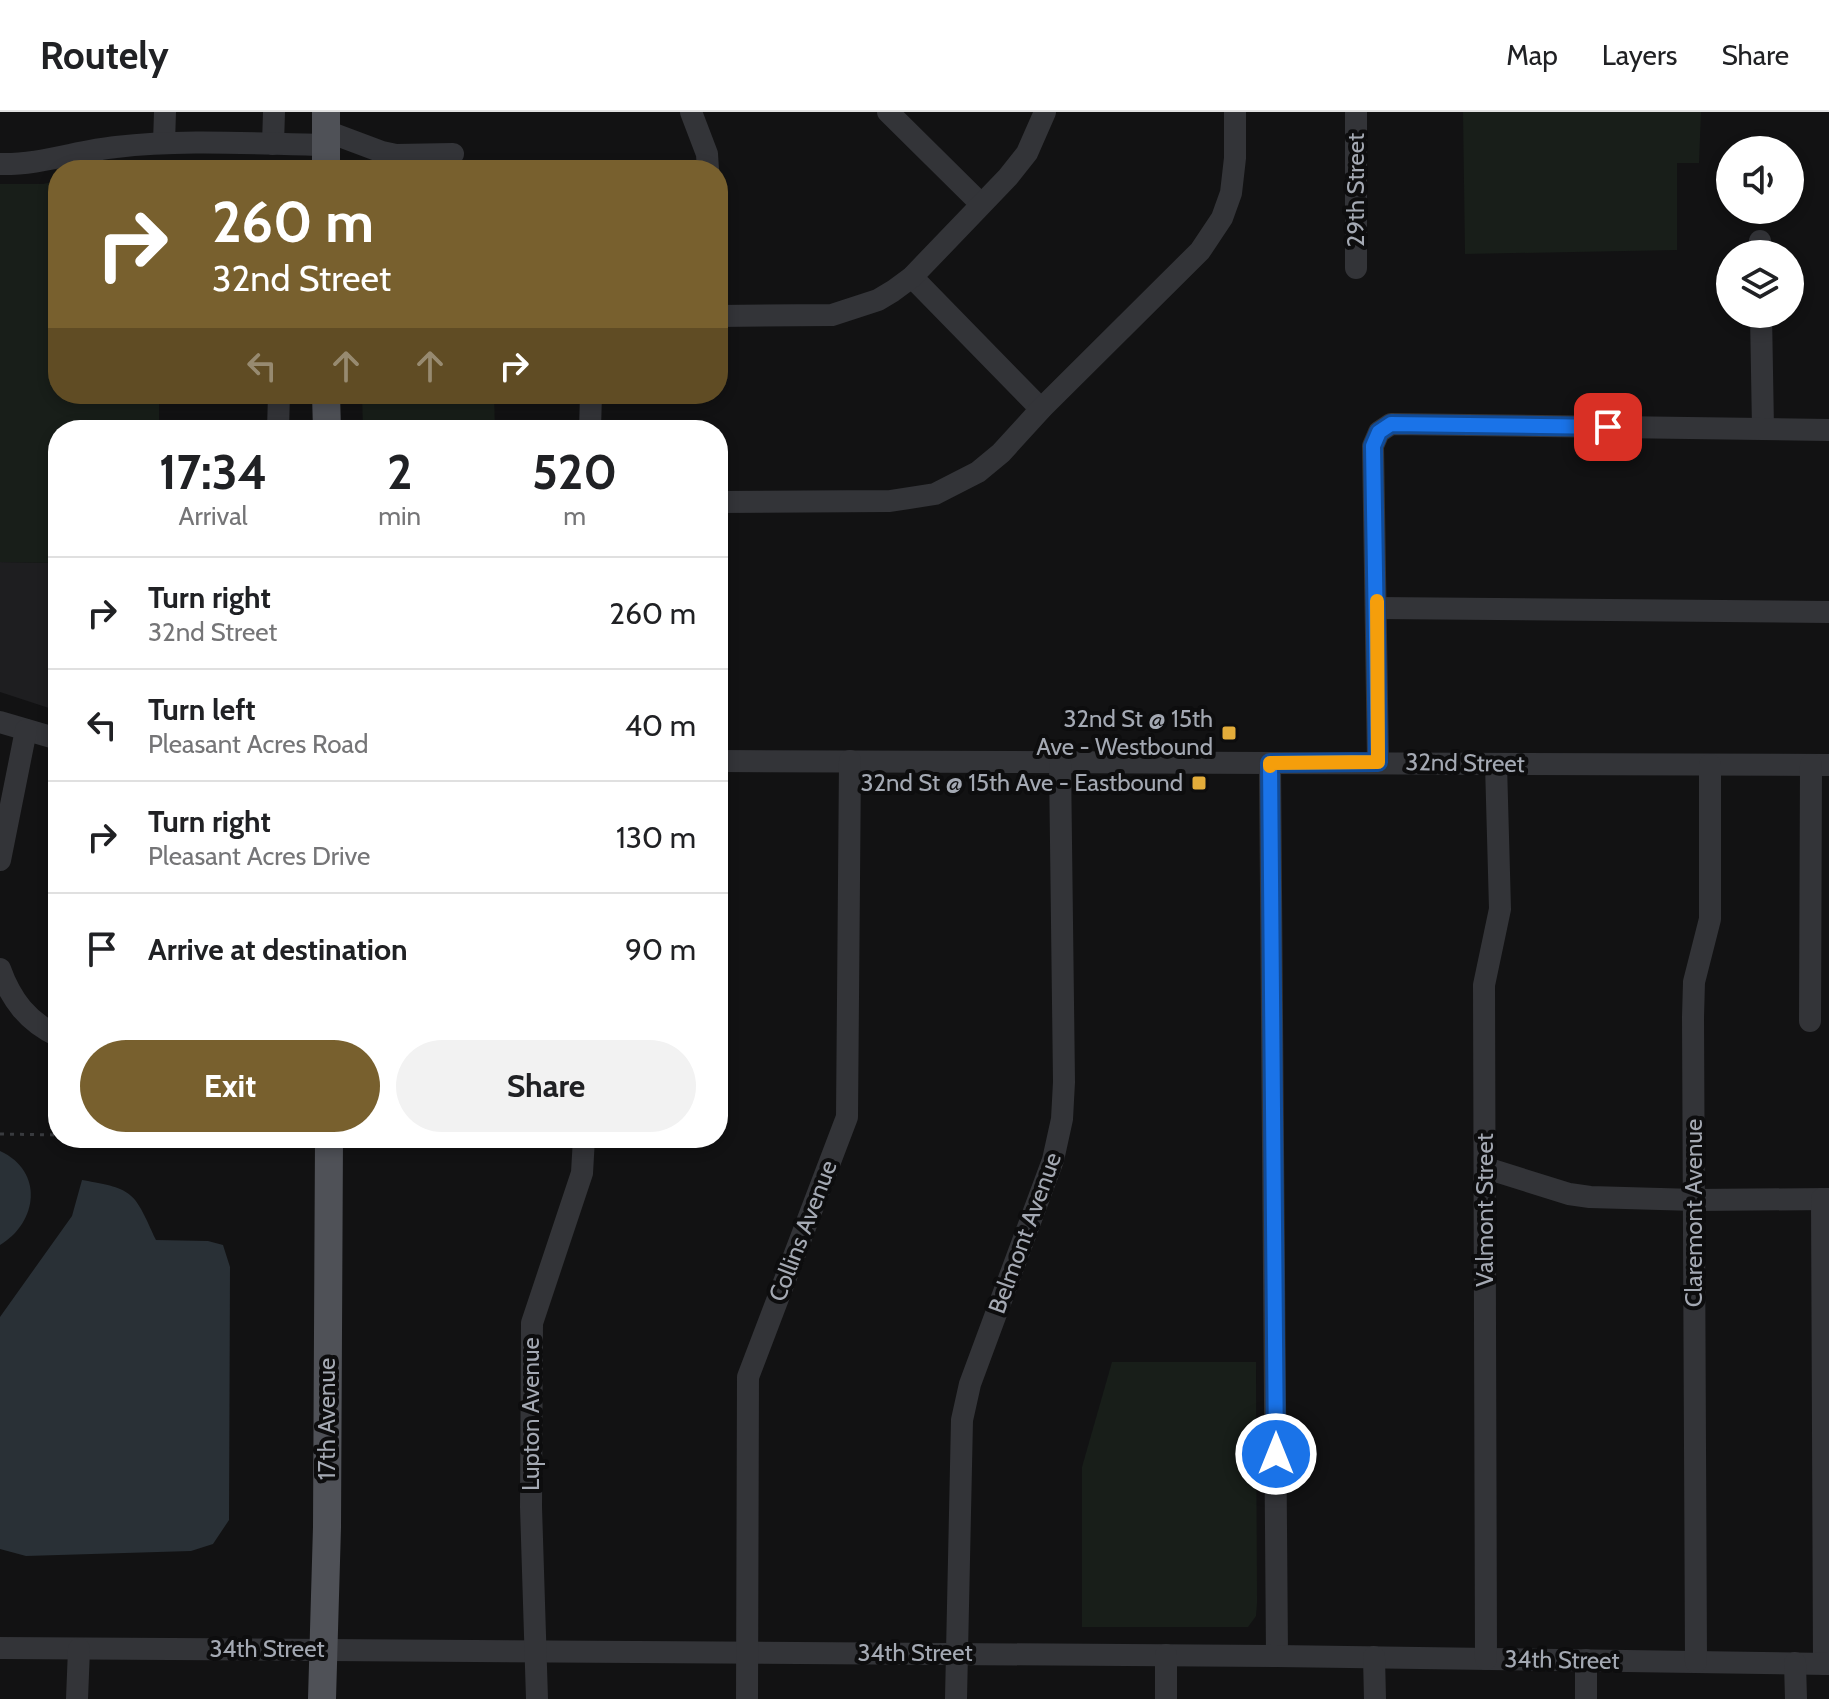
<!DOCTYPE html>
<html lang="en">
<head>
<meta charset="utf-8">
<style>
  body { margin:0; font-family:Cabin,sans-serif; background:#f2f2f2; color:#202124; height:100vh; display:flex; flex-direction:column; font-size:30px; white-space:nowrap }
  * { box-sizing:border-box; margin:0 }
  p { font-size:26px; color:#757577 }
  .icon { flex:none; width:44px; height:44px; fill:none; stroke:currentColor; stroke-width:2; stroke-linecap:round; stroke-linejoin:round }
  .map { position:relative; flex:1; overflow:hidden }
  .details { position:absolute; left:48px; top:308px; width:680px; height:728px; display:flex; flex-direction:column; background:#fff; border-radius:32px; box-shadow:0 4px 12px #0003 }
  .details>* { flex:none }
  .guide { position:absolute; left:48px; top:48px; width:680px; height:244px; border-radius:32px; box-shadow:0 4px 12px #0003; background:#78602e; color:#fff; overflow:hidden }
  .fabs { position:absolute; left:1716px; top:24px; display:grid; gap:16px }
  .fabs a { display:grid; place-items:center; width:88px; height:88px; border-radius:50%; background:#fff; box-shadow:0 4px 12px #0003; font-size:40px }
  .pin { position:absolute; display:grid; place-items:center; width:68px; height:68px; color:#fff; margin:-34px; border-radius:16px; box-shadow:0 4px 12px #0006 }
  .me { position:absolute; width:88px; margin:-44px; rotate:0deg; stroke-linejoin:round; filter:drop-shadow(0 0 6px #0008) }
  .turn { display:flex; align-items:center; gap:28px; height:168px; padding:0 32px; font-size:36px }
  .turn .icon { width:104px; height:104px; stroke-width:2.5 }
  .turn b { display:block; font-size:56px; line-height:68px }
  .lanes { display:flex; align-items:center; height:76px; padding:0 32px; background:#0003; justify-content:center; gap:40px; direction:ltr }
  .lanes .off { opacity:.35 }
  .eta { display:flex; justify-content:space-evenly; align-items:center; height:136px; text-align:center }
  .eta b { font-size:48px; font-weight:700; line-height:56px }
  .action { display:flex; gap:16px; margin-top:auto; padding:16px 32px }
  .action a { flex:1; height:92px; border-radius:48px; background:#78602e; color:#fff; font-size:32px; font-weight:700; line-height:92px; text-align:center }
  .action a+a { background:#f2f2f2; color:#202124 }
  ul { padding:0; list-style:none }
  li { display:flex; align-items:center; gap:24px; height:112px; padding:0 32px; border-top:2px solid #e0e0e0 }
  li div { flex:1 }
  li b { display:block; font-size:30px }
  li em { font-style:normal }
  header { display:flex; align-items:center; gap:48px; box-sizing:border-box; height:112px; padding:0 40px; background:#fff; border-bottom:2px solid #e0e0e0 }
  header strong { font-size:38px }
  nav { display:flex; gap:44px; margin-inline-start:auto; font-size:28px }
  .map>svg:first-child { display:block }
  .built { fill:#1e1e20 }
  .green { fill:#181e19 }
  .water { fill:#293036 }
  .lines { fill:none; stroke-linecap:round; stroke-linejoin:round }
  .path { stroke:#393b3f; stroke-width:3; stroke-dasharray:4 6; stroke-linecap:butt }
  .minor { stroke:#333438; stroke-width:22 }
  .major { stroke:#4f5157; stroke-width:28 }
  .route-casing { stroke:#114b97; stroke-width:20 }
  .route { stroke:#1a73e8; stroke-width:14 }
  .slow { stroke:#f59e0b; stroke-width:14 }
  .poi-dot { fill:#e3ac3a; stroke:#0d0d0e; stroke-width:3 }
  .labels { text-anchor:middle; stroke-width:8; stroke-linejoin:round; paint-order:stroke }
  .street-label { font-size:24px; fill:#a4a9b3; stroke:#0d0d0e }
  .poi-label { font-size:24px; fill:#a4a9b3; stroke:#0d0d0e; text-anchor:end }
</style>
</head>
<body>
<header>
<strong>Routely</strong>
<nav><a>Map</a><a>Layers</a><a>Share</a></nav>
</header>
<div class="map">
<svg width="1829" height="1587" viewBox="0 0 1829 1587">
  <rect width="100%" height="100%" fill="#121213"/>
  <!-- built -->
  <path class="built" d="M0,450L58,451V599L0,580Z"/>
  <!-- green -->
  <g class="green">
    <path d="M1463,0H1701L1699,51H1677V138L1465,142Z"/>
    <path d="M58,69V282H159V318H58V451L0,450V72H43Z"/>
    <path d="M362,282H494L495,318H363Z"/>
    <path d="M1112,1250H1256L1257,1491L1256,1504L1248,1515H1082V1355Z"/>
  </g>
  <!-- water -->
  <g class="water">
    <path d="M0,1039C44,1059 38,1110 0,1133Z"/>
    <path d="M82,1068C135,1077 134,1080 156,1128L208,1129L223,1133L230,1155L229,1408L213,1432L191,1439L26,1444L0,1437V1205L72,1104Z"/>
  </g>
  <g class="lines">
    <!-- path -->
    <g class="path">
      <path d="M0,1022L58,1023"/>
      <path d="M206,1026L306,1028"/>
    </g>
    <!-- minor -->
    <g class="minor">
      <path d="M691,0L707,42L708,58"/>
      <path d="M888,0L981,92"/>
      <path d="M326,19L382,40L396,43L453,42"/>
      <path d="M164,31L165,0"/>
      <path d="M273,32L274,0"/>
      <path d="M0,52C40,53 77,39 116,35C185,27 256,32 326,33"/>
      <path d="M1760,129V142"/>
      <path d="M1356,156V0"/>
      <path d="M912,165L1041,297"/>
      <path d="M1761,202L1763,317"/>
      <path d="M718,204L832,203L878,188L893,179L912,165L1008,65L1027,41L1045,0"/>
      <path d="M278,318L279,282"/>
      <path d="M590,318L591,282"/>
      <path d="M718,390L890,389L935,382L978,360L1001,341L1041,297L1200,139L1222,106L1231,81L1235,46V0"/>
      <path d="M1377,496L1829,500"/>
      <path d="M0,610L58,627"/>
      <path d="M718,649L1829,653"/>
      <path d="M1378,650L1373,334L1379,320L1391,312L1829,318"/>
      <path d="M1270,651L1277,1544"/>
      <path d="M0,748L26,618"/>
      <path d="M0,857C11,888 28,910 58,924"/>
      <path d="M1810,909L1811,653"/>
      <path d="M1486,1056L1569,1082L1590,1085L1695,1088L1829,1087"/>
      <path d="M1822,1087L1824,1552"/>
      <path d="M0,1536L1277,1544L1829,1552"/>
      <path d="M1166,1543V1587"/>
      <path d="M1374,1545L1375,1587"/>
      <path d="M1486,1547L1484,873L1500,797L1496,652"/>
      <path d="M1586,1548V1587"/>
      <path d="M1696,1550L1693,905L1694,870L1710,807V653"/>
      <path d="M1795,1551L1796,1587"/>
      <path d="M77,1587L79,1537"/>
      <path d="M537,1587L531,1395L532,1211L582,1061L584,1026"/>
      <path d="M747,1587L748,1265L847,1005L850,649"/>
      <path d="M956,1587L962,1308L970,1272L1053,1048L1062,1007L1064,970L1060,650"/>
    </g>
    <!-- major -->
    <g class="major">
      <path d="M326,0V58"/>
      <path d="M326,282L327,318"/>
      <path d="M322,1587L327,1415L329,1026"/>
    </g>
  </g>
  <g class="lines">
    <defs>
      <path id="route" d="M1276,1342L1270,651L1378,650L1373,334L1379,320L1391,312L1608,315"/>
    </defs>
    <!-- route casing -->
    <use href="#route" class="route-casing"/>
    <!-- route -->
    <use href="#route" class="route"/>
    <!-- slow -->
    <path class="slow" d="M1270,654V651L1378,650L1377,489"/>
  </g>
  <!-- markers -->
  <g class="poi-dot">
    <rect x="1221" y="613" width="16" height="16" rx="4"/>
    <rect x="1191" y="663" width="16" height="16" rx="4"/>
  </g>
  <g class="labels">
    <!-- street labels -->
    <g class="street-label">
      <text transform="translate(1356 78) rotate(-90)" y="8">29th Street</text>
      <text transform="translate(1465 651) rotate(1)" y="8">32nd Street</text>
      <text transform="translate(1485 1098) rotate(-90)" y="8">Valmont Street</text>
      <text transform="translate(1694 1101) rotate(-90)" y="8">Claremont Avenue</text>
      <text transform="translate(803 1119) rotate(-69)" y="8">Collins Avenue</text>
      <text transform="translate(1025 1121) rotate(-70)" y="8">Belmont Avenue</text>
      <text transform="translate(531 1302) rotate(-90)" y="8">Lupton Avenue</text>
      <text transform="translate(327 1307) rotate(-90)" y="8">17th Avenue</text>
      <text x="267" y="1545">34th Street</text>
      <text x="915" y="1549">34th Street</text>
      <text transform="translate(1562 1548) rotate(1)" y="8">34th Street</text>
    </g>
    <!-- poi labels -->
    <g class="poi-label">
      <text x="1213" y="615">32nd St @ 15th<tspan x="1213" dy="28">Ave - Westbound</tspan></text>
      <text x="1183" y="679">32nd St @ 15th Ave - Eastbound</text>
    </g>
  </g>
</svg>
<div class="fabs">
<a><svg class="icon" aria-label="sound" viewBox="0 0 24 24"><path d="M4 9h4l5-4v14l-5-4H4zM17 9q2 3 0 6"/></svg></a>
<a><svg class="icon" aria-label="layers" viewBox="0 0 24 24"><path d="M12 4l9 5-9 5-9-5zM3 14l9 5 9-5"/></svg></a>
</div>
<div class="pin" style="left:1608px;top:315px;background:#d93025"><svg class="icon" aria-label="arrive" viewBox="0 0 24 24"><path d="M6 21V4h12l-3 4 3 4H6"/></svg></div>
<svg class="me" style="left:1276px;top:1342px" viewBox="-20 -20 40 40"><circle r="17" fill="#1a73e8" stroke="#fff" stroke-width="3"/><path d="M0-11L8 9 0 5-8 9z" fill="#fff"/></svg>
<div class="guide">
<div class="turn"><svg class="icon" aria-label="right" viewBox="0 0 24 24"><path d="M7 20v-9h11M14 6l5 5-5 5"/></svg><div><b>260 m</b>32nd Street</div></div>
<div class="lanes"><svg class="icon off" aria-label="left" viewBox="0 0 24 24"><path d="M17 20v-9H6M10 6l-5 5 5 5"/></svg><svg class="icon off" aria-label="ahead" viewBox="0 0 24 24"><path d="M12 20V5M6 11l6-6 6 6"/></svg><svg class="icon off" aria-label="ahead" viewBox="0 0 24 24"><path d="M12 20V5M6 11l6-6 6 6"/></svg><svg class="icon" aria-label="right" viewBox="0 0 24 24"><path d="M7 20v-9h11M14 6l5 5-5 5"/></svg></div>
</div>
<section class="details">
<div class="eta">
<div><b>17:34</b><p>Arrival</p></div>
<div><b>2</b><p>min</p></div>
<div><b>520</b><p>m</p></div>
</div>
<ul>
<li><svg class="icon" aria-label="right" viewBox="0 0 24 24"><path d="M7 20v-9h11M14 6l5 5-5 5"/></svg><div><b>Turn right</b><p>32nd Street</p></div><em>260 m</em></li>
<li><svg class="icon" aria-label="left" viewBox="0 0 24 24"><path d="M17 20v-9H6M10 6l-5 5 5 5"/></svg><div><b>Turn left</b><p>Pleasant Acres Road</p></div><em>40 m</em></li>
<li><svg class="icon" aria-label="right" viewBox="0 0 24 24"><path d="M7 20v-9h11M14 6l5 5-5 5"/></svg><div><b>Turn right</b><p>Pleasant Acres Drive</p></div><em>130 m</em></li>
<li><svg class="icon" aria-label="arrive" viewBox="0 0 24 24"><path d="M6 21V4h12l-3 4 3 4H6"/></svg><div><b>Arrive at destination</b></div><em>90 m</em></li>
</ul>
<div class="action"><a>Exit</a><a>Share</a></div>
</section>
</div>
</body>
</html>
